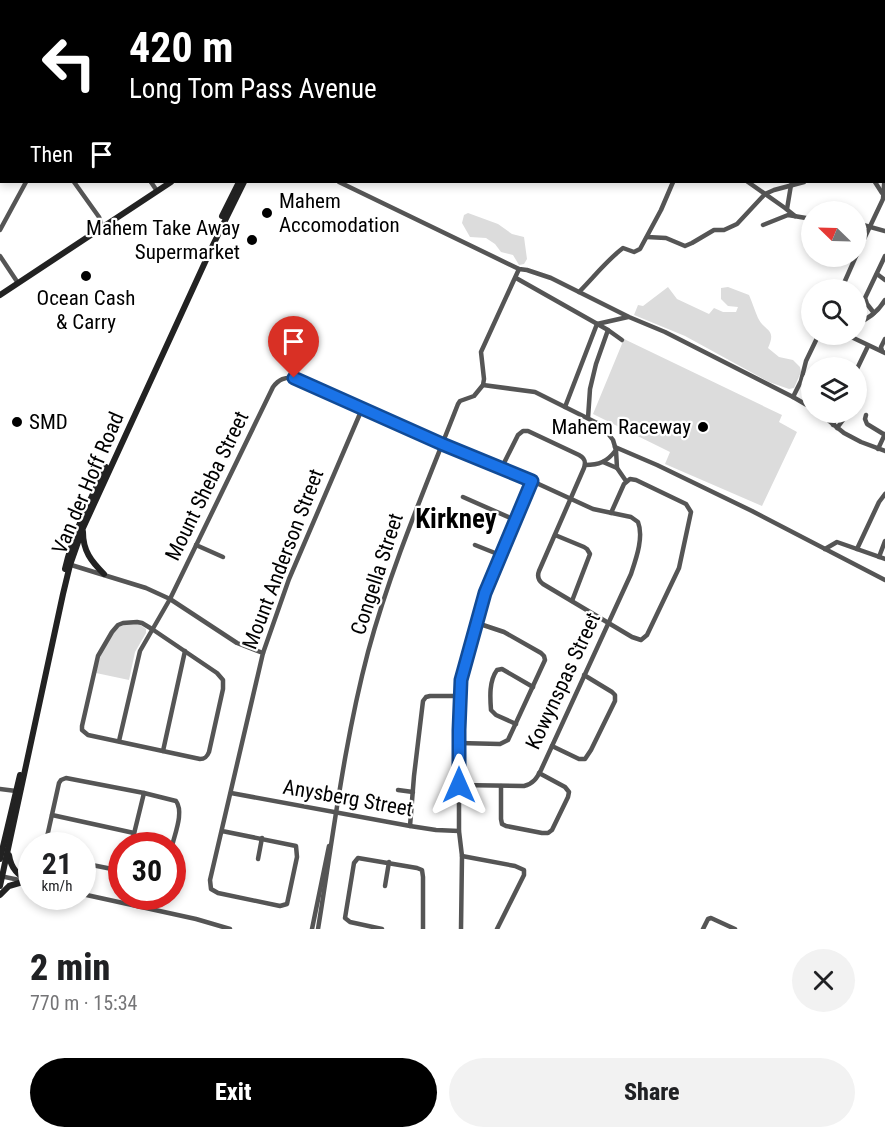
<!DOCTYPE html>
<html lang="en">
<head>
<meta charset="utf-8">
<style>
  body { margin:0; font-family:"Roboto Condensed",sans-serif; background:#f2f2f2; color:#202124; height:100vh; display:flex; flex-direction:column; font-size:22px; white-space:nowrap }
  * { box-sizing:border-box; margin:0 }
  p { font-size:20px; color:#757577 }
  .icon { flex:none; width:33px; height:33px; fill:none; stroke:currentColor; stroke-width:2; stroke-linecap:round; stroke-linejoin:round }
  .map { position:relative; height:929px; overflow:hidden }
  .details { display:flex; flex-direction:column; background:#fff; flex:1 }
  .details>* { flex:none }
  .hud { position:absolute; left:0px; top:0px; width:885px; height:183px; box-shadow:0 3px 9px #0003; background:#000; color:#fff; overflow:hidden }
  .needle { width:39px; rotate:293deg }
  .buttons { position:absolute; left:801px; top:201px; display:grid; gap:12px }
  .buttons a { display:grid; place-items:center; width:66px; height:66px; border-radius:50%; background:#fff; box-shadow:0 3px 9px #0003; font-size:30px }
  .speed { position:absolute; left:18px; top:832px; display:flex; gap:12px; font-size:30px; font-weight:700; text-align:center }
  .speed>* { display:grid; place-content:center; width:78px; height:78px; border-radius:50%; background:#fff; box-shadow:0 3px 9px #0003; line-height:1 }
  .speed small { font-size:15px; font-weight:400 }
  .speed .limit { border:9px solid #d22; background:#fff; color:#111 }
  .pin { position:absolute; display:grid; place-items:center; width:51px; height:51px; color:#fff; margin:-62px -26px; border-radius:50% 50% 50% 0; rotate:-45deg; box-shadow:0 0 6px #0007 }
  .pin .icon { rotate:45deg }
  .me { position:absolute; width:66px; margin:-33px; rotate:0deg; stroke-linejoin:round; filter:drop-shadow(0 0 4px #0008) }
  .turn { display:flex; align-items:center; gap:21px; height:126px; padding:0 30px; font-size:27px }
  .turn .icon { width:78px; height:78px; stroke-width:2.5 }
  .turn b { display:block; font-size:42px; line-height:51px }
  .then { display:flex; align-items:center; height:57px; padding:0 30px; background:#0003; gap:12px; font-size:22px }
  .round { display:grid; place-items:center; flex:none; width:63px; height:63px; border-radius:32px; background:#f2f2f2 }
  .head { display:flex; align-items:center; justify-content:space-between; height:102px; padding:0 30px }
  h1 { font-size:36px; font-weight:800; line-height:45px }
  .button { display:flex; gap:12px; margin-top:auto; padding:12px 30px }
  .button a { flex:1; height:69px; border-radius:36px; background:#000; color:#fff; font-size:24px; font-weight:800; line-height:69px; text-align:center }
  .button a+a { background:#f2f2f2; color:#202124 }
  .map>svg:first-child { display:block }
  .green { fill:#dcdcdc }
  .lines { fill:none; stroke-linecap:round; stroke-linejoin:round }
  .street { stroke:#555; stroke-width:4.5 }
  .secondary { stroke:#222; stroke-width:6 }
  .route-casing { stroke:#114b97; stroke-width:15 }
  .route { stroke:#1a73e8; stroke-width:10 }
  .poi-dot { fill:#000; stroke:#fff; stroke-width:2 }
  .labels { text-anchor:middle; stroke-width:4.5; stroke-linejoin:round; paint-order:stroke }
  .poi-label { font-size:21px; fill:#000; stroke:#fff; text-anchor:start }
  .street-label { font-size:21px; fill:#000; stroke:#fff }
  .district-label { font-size:27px; font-weight:bold; fill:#000; stroke:#fff }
</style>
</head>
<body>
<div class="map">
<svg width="885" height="929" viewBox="0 0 885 929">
  <rect width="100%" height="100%" fill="#fff"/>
  <!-- green -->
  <g class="green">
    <path d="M468,213L498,224L512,234L524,237L527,259L524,264L519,265L513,255L501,252L495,244L486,238L470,237L462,223L464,215Z"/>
    <path d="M668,287L677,299L709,314L714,308L723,312H736L738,307L728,306L721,299V288L728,287L749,295C752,302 755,311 758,318C765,332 777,328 768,348L779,357L793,360L800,367L801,372L794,388L789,389L769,382L685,336L634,315L638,305L643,306Z"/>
    <path d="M624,339L782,415L779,422L797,432L762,506L665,464L670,452L593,414Z"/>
    <path d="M133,624H139L146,629V633L135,652L129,680L96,673C98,660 109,630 123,625C126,624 129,624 133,624Z"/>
  </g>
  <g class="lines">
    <!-- street -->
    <g class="street">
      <path d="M779,0V2"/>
      <path d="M40,2L41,0"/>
      <path d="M290,2V0"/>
      <path d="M796,2L797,0"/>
      <path d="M0,40L2,41"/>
      <path d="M74,182L99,217L102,227"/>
      <path d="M151,182L157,191"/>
      <path d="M339,182L519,269L527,270L551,278L629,317L665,332L793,397L812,408"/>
      <path d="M748,182L785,208L795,216"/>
      <path d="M875,182L882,193"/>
      <path d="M787,209L791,185"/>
      <path d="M856,223L885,231"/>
      <path d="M763,225L788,215L812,219"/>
      <path d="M0,230L26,182"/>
      <path d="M647,237L666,238L685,246L692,243L714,230H724L737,224L765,194L774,190L804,182"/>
      <path d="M0,256L18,283"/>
      <path d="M856,256L883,199L885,172L884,164"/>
      <path d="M877,274L885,280"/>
      <path d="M516,278L608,330L622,340"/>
      <path d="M841,290L856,256"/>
      <path d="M579,292C594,277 606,261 623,248L634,252L640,249L661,210L673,182"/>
      <path d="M874,313L867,304L865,298L885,256"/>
      <path d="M856,324C869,319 878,312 885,300"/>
      <path d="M845,334L885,353"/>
      <path d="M882,351L881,347L885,339"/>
      <path d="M856,371L868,346"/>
      <path d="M483,385L535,392L597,423L603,427L613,440L616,450L617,468L626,481"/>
      <path d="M793,397L801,381L806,361L819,334"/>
      <path d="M565,407L597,324L628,317"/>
      <path d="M818,412L844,433L861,442L885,451"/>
      <path d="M866,415L865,419L867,424L885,435"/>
      <path d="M588,418L590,389L596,364L608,330"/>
      <path d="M833,425L838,412"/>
      <path d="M837,428L849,412"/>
      <path d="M615,447L657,465L752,511L885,580"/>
      <path d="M878,449L885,434"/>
      <path d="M603,462L617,468"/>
      <path d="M585,465C599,465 607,462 616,450"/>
      <path d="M501,469L518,435L523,431H528L579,455C585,458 586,462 584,468L539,571C537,576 538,580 543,584L632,637L641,640L647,635L679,568L691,512L686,504L636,480L630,479L624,484L611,513"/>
      <path d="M463,497L515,520"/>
      <path d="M555,535L584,547L587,549L590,554L572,601"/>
      <path d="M196,545L223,557"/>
      <path d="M475,545L500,555"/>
      <path d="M825,549L837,542L885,559"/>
      <path d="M857,549L879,502L885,494"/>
      <path d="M879,557L885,541"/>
      <path d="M68,564L146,588L170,599L237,643L263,653"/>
      <path d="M137,622L142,623L152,629L217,673L223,680V689L209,752C207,757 205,759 200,759L88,735L82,730V726L98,656L112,632L118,625L123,623Z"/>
      <path d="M516,724L496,715L491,710C490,697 489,681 497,670L502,669L533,687"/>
      <path d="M119,741L140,651L170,599L273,387C279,379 285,377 294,378L442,444L532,481L593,509L631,517L638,522C644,537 636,559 631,574L541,770C537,778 533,784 524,786L459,785"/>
      <path d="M459,743L500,744L508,740L545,660L544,656L541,653L504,632L477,623"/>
      <path d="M552,746L579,759H585L591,750L615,701V695L612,692L584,675"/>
      <path d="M163,751L185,651"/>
      <path d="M501,786V819L502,824L506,826L542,833H548L552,830L568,797L569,792L565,787L539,773"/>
      <path d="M0,789L16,791"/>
      <path d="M398,790L413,792"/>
      <path d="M231,793L410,826L436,830L459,831"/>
      <path d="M52,815L134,833"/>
      <path d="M410,826L414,776L423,701L426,697L430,696H460"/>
      <path d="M222,831L296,846L297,857L287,904L280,906L218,893L211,889L210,880L263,653L289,579L362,409"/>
      <path d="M45,846L59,783L61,780L66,778L144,793L176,801C184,812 175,833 172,846"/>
      <path d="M131,846L144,793"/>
      <path d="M462,856L515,866L524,870V875L497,929"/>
      <path d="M258,859L262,838"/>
      <path d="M82,863L122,871"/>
      <path d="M0,876L24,881"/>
      <path d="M385,886L389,862"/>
      <path d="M82,894L196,919L230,929"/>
      <path d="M136,905L155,901L161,897"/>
      <path d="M312,929L329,846"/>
      <path d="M318,929C333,837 344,743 368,652C391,567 426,486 458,404L460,401L474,396L483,385L484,379L481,352L519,269"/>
      <path d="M382,929L350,922L345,918L354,863L358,858L417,868L422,870L423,877V929"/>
      <path d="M461,929L462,856L459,831V730L461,680L485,593L532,481"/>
      <path d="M703,929L708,919L711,918L735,929"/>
    </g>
    <!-- secondary -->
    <g class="secondary">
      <path d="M323,2V0"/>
      <path d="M222,216L239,182"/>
      <path d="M0,295L171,182"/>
      <path d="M83,532C83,551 91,561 104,574"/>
      <path d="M65,569C73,533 90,500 106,467"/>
      <path d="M9,855C11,869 18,875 30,882"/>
      <path d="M0,859L20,775"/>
      <path d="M0,886L63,594L70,565L83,528L212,247L244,182"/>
      <path d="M0,895L9,886L26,881"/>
    </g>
  </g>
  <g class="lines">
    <defs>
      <path id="route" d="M294,378L442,444L532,481L485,593L461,680L459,730V785"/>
    </defs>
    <!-- route casing -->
    <use href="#route" class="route-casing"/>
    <!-- route -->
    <use href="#route" class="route"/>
  </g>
  <!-- markers -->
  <g class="poi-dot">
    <circle cx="267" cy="213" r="6"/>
    <circle cx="252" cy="240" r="6"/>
    <circle cx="86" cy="276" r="6"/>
    <circle cx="17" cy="422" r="6"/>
    <circle cx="703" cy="427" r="6"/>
  </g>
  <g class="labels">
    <!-- poi labels -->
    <g class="poi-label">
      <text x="279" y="208">Mahem<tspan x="279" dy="24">Accomodation</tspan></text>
      <text x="240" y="235" text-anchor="end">Mahem Take Away<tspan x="240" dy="24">Supermarket</tspan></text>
      <text x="86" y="305" text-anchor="middle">Ocean Cash<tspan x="86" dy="24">&amp; Carry</tspan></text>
      <text x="29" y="429">SMD</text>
      <text x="691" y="434" text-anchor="end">Mahem Raceway</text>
    </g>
    <!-- street labels -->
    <g class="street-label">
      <text transform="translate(88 483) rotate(-67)" y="7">Van der Hoff Road</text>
      <text transform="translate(207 486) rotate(-64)" y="7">Mount Sheba Street</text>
      <text transform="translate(283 559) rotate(-69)" y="7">Mount Anderson Street</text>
      <text transform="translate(377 574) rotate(-72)" y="7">Congella Street</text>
      <text transform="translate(563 681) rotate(-65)" y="7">Kowynspas Street</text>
      <text transform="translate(348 798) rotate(10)" y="7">Anysberg Street</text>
    </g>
    <!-- district labels -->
    <g class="district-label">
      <text x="456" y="528">Kirkney</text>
    </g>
  </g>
</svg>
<div class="buttons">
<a><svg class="needle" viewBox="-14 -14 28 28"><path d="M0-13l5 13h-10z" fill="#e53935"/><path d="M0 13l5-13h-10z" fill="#757577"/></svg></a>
<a><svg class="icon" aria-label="search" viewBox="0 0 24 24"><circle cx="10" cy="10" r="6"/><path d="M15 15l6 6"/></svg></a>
<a><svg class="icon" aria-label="layers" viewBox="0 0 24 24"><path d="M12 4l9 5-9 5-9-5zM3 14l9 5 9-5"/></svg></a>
</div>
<div class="speed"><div>21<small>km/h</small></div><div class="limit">30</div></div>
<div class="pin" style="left:294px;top:378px;background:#d93025"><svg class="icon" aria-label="arrive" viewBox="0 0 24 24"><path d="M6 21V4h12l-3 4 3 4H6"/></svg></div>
<svg class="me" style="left:459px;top:785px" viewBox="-20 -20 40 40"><path d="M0-17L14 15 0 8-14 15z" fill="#1a73e8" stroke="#fff" stroke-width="4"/></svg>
<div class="hud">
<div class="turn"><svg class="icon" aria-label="left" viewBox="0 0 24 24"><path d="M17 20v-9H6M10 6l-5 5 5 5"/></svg><div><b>420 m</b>Long Tom Pass Avenue</div></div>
<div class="then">Then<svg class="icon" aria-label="arrive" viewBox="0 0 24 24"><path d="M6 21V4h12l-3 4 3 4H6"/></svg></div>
</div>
</div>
<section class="details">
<div class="head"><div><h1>2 min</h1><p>770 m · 15:34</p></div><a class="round"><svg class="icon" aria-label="close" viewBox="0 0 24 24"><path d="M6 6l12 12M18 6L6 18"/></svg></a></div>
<div class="button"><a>Exit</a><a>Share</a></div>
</section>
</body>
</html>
